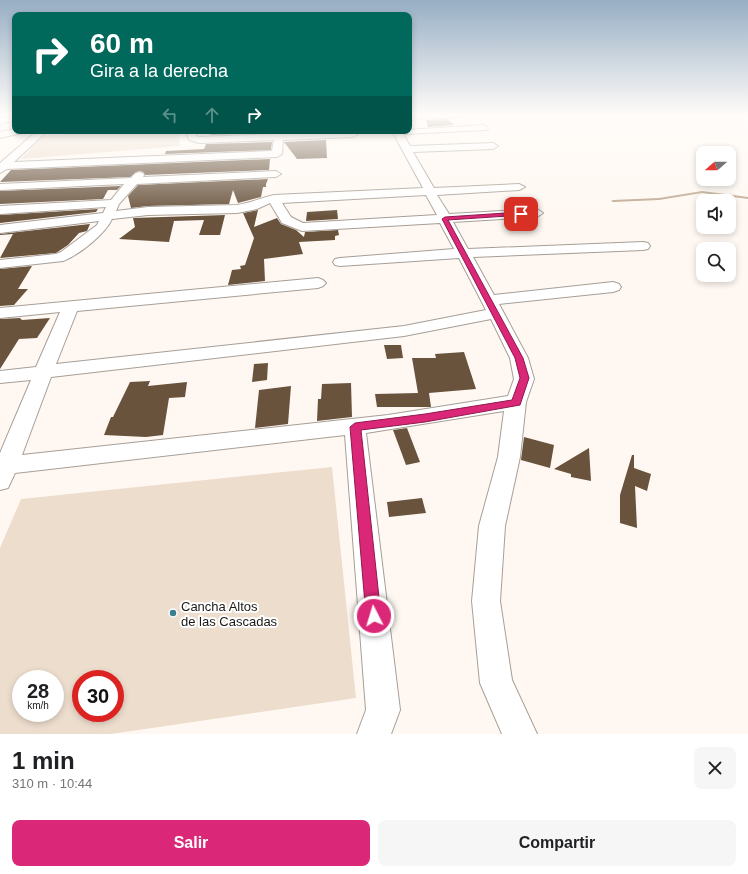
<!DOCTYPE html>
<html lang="es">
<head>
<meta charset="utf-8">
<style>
  body { margin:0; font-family:Arial,sans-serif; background:#f6f6f6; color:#202124; height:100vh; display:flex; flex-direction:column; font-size:15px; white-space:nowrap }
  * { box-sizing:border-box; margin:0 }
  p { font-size:13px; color:#757577 }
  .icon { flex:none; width:22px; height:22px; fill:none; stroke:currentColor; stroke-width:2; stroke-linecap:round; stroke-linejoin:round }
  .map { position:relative; height:734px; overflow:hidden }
  .drawer { display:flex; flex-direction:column; background:#fff; flex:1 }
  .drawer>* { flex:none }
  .banner { position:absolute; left:12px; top:12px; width:400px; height:122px; border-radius:8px; box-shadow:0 2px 6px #0003; background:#00695c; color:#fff; overflow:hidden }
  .needle { width:26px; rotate:250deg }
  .tools { position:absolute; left:696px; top:146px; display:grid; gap:8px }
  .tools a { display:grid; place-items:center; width:40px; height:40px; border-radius:8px; background:#fff; box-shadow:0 2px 6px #0003; font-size:20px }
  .speed { position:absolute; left:12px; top:670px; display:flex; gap:8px; font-size:20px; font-weight:700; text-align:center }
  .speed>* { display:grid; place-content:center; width:52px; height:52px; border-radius:50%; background:#fff; box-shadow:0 2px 6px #0003; line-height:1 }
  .speed small { font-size:10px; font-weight:400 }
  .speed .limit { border:6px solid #d22; background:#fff; color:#111 }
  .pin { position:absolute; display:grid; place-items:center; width:34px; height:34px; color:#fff; margin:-17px; border-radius:8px; box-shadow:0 2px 6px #0006 }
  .me { position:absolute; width:44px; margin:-22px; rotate:355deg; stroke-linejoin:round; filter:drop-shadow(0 0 3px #0008) }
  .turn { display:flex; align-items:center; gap:14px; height:84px; padding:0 12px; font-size:18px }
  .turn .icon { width:52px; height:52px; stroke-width:2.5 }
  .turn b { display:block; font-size:28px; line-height:34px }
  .lanes { display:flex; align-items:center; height:38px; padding:0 12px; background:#0003; justify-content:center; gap:20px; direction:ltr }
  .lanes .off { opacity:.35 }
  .round { display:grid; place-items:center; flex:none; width:42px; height:42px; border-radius:8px; background:#f6f6f6 }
  .overview { display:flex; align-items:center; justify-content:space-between; height:68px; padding:0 12px }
  h1 { font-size:24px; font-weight:600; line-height:30px }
  .action { display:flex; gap:8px; margin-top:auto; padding:8px 12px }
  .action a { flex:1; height:46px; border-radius:8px; background:#db2777; color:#fff; font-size:16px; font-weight:600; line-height:46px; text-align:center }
  .action a+a { background:#f6f6f6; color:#202124 }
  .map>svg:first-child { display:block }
  .green { fill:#edddcd; fill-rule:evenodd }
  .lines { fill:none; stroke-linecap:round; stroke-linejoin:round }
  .stream { fill:#bfa68e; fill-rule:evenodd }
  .building { fill:#69533d }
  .minor-casing { stroke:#a69e97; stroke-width:2 }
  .minor { fill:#fff; fill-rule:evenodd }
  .route { fill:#db2777; stroke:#8e194d }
  .poi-dot { fill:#3c7f8f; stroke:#fff; stroke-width:1.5 }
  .labels { text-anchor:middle; stroke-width:4; stroke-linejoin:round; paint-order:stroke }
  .near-poi-label { font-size:13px; fill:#1c1a17; stroke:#fff; text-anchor:start }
</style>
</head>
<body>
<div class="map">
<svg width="748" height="734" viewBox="0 0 748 734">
  <rect width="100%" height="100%" fill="#fff8f2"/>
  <!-- green -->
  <g class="green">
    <path d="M106,131H178L180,146L21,159L43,136Z"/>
    <path d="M332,467L356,698L111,734H0V548L21,499ZM21,679H55V713H21ZM81,679H115V713H81Z"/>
  </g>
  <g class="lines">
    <!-- stream -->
    <path class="stream" d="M702,191L748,197V199L702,193L659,200L613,202L611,201L613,200L659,198Z"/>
  </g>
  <!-- building -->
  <g class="building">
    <path d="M447,119L454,125L428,127L426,120Z"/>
    <path d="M211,131H272V133L210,135Z"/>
    <path d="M326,140L327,158L297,159L284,142Z"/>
    <path d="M272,142L271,150L165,154L166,151L204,149L206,144Z"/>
    <path d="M270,159L269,170L145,175L143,172L139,171L130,177L0,182L11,170Z"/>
    <path d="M268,179L266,184V187H263L261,197L238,203L233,190L229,204L148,206L131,208L128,196L138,185Z"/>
    <path d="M121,186L117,190H108L103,199L0,204V191Z"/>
    <path d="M98,209L96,212L0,223V215Z"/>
    <path d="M258,210L254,227L277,218L281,224L296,230L304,237L305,232L338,230L339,235L335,236V240L299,242L303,254L264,259L265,281L228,285L232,270L241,269L240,266L245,265L254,238L243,213Z"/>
    <path d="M337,210L338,219L306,221L307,212Z"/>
    <path d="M225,215L220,235H199L204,220L174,221L169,242L119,239L135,227L133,218Z"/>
    <path d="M90,224L87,231L79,233L68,245L56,253L0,258L13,234L0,235V234Z"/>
    <path d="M32,266L18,289H28L14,305L0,306V269Z"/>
    <path d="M20,318L22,320L50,318L37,338L19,339L0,369V319Z"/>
    <path d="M384,345H401L403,358L387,359Z"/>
    <path d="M464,352L476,389L429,393L431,407H377L375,394L418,393L412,358H436L435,354Z"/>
    <path d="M268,363L267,380L252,382L254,364Z"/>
    <path d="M150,381L148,386L187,382L185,397L169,398L163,435L146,437L104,435L111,417H113L130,382Z"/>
    <path d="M351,383L352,417L317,421L318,399H321L322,384Z"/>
    <path d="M291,386L288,424L255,428L259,390Z"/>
    <path d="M407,428L420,462L406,465L393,430Z"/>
    <path d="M524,437L554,445L550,468L521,460Z"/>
    <path d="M589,448L591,481L571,477V474L554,469Z"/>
    <path d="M632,455H634V468L651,474L647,491L635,486L637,528L620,523V495Z"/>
    <path d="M422,498L426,513L389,517L387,502Z"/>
  </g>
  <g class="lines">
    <defs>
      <g id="minor">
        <path d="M15,115V120L0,124V118Z"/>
        <path d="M409,115H464L460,117L409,120Z"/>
        <path d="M484,125L488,128L487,130L403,134L410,146L493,143L498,146L493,149L413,152L434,188L519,184L525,187L519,190L437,195L449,214L537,209L543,213L537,217L453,222L468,249L643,242L648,243L650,246L648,249L643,250L473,257L494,295L613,282L619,284L621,287L619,290L613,292L499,304L528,358L534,379L526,402L520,457L505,526L500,601L512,680L537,734H502L480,683L472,601L479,526L498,457L504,411L366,433L400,710L391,734H357L366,710L345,435L15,473L8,488L0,490V453L31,380L0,383V371L36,367L60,312L0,318V308L318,278L323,280L326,283L323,286L318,288L77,311L56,364L404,326L486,310L459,258L340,266L335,265L333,262L335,259L340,258L454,249L440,223L302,231L282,223L270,203L257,209L237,213L148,215L112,219C105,234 79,255 63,261L0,268V260L56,254L61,252L97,225L99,221L0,233V225L103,213L106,207L0,214V206L111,200L124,184L0,190V184L131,178C135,173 137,171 143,173L144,175L143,177L276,171L281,174L276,177L137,184L119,204L116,211L148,207L237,205C250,203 261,198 274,195L423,188L392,131ZM426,195L437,215L303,223L291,217L282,203ZM491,319L510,358L514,379L508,396L388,415L22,455L51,377L404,336Z"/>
        <path d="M15,129V131H24L22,133L0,138V132Z"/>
        <path d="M37,131H47L14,162L272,151L274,140L199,143L189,140L186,131H196V136L199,137L274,134V131H284L283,134L353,131L358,134L353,137L283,140L282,154L277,157L7,169L0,173V163Z"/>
      </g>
    </defs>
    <!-- minor casing -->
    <use href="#minor" class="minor-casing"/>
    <!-- minor -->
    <use href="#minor" class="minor"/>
  </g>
  <!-- sky -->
  <linearGradient id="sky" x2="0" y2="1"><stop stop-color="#97aec4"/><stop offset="0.53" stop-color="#fffcf9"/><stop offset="1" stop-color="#fffcf9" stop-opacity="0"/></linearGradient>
  <rect width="748" height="217" fill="url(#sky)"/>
  <!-- route -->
  <path class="route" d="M521,212H523V215L448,220L523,358L529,378L520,405L425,422L361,430L381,616L379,620L374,622L368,620L366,616L350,427L355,423L425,414L512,400L520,378L515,358L442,219L445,217Z"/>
  <!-- markers -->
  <circle class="poi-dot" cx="173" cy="613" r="4"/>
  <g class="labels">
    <!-- near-poi labels -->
    <g class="near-poi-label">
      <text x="181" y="611">Cancha Altos<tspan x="181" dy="15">de las Cascadas</tspan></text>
    </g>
  </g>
</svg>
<div class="tools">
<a><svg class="needle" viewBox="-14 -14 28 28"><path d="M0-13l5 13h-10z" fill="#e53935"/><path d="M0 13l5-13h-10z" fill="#757577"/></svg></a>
<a><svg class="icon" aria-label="sound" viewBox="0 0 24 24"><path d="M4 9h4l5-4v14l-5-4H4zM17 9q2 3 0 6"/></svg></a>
<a><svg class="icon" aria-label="search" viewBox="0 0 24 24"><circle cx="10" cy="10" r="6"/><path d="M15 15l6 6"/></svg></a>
</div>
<div class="speed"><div>28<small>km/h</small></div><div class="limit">30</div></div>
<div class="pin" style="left:521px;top:214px;background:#d93025"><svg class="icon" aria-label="arrive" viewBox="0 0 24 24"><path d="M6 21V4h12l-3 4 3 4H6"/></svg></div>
<svg class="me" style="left:374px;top:616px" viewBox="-20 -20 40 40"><circle r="17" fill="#db2777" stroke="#fff" stroke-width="3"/><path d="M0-11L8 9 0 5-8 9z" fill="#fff"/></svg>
<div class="banner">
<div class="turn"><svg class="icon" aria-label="right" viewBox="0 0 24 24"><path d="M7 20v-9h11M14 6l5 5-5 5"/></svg><div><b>60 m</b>Gira a la derecha</div></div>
<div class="lanes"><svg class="icon off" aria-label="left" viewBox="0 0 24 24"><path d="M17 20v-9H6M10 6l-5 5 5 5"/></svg><svg class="icon off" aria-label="ahead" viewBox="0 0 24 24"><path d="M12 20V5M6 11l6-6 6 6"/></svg><svg class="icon" aria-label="right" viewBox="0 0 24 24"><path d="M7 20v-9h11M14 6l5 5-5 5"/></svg></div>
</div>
</div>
<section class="drawer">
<div class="overview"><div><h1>1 min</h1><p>310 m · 10:44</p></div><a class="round"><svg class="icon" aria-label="close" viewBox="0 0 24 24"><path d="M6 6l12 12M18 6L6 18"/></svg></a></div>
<div class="action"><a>Salir</a><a>Compartir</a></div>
</section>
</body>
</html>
